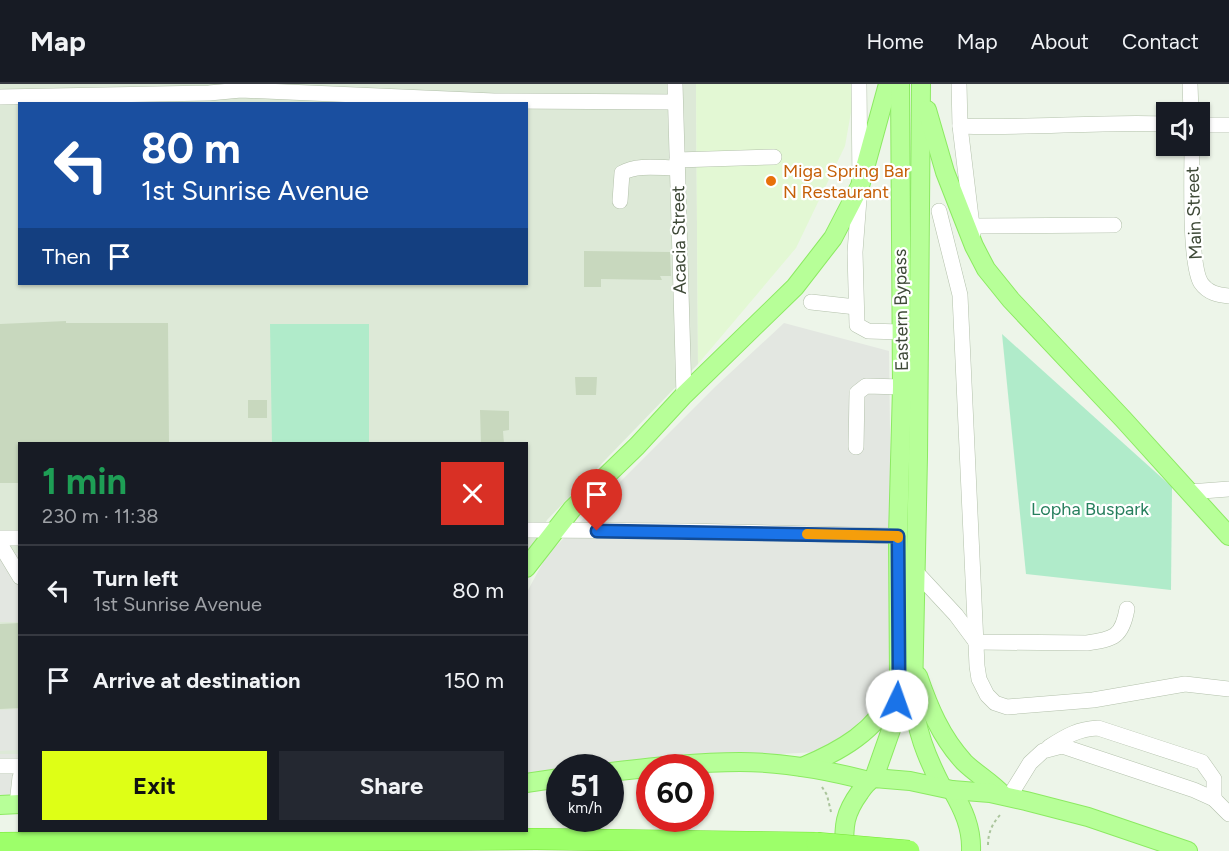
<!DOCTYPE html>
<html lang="en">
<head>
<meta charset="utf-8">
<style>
  body { margin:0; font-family:Figtree,sans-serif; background:#242831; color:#f1f3f6; height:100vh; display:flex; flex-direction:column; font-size:22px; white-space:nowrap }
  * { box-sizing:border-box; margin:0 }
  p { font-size:20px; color:#9ea1a6 }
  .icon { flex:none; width:33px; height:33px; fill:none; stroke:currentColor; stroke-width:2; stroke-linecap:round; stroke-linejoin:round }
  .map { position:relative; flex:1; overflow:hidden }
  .details { position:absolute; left:18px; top:358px; width:510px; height:390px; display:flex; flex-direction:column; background:#171b24; border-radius:0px; box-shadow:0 2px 4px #0004 }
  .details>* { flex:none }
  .guide { position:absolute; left:18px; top:18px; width:510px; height:183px; border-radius:0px; box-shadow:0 2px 4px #0004; background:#1a4fa0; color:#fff; overflow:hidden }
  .buttons { position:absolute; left:1156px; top:18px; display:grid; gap:12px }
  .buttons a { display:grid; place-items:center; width:54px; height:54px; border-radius:0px; background:#171b24; box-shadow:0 2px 4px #0004; font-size:30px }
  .speed { position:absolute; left:546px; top:670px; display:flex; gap:12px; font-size:30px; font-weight:700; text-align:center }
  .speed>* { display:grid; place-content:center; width:78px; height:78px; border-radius:50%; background:#171b24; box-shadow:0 2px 4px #0004; line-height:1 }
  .speed small { font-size:15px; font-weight:400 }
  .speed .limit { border:9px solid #d22; background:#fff; color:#111 }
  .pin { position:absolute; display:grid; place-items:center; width:51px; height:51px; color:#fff; margin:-62px -26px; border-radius:50% 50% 50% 0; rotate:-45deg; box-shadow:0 0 6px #0007 }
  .pin .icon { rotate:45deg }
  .me { position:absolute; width:66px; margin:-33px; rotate:3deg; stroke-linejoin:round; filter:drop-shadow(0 0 4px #0008) }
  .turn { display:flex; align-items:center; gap:21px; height:126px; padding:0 24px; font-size:27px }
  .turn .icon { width:78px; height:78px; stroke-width:2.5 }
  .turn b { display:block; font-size:42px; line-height:51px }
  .then { display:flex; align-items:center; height:57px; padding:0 24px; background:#0003; gap:12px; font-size:22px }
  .round { display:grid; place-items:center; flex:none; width:63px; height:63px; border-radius:0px; background:#242831 }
  .head { display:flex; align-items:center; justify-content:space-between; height:102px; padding:0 24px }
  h1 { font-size:36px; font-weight:700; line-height:45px; color:#1e9e55 }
  .button { display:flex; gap:12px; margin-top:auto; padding:12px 24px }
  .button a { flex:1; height:69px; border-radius:0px; background:#deff16; color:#111; font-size:24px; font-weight:700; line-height:69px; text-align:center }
  .button a+a { background:#242831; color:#f1f3f6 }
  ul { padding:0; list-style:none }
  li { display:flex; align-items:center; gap:18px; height:90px; padding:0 24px; border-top:2px solid #363941 }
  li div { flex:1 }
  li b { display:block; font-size:22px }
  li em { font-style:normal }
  header { display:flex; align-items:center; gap:36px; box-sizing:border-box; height:84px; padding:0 30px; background:#171b24; border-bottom:2px solid #363941 }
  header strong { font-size:28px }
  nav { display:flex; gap:33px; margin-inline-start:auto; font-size:21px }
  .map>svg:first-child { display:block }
  .residential { fill:#dde9d7; fill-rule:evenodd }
  .commercial { fill:#e3f8d4 }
  .green { fill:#b0ebca }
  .parking { fill:#e3e7e1 }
  .building { fill:#c8d8be }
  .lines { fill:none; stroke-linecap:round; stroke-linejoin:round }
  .minor-casing { stroke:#b3c1ab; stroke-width:16 }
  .major-casing { stroke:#8cea62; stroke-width:20 }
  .highway-casing { stroke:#76e533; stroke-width:22 }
  .path { stroke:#aac49b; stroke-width:2; stroke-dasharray:3 3; stroke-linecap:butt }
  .minor { stroke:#fff; stroke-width:15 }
  .major { stroke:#b7ff98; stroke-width:18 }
  .highway { stroke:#9dff6a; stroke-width:21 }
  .highway-bridge-casing { stroke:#76e533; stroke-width:22; stroke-linecap:butt }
  .highway-bridge { stroke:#9dff6a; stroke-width:21 }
  .route-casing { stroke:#114b97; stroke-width:15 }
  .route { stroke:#1a73e8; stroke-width:10 }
  .slow { stroke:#f59e0b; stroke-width:10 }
  .food-dot { fill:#e8710a; stroke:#fff; stroke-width:2 }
  .labels { text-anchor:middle; stroke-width:4.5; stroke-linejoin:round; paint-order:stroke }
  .food-label { font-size:18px; fill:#c56008; stroke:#fff; text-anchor:start }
  .street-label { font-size:18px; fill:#3e4937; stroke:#fff }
  .park-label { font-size:18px; fill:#267f5d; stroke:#fff }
</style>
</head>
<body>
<header>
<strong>Map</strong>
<nav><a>Home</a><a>Map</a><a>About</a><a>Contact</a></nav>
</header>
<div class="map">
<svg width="1229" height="767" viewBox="0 0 1229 767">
  <rect width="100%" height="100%" fill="#edf5e9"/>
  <!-- residential -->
  <path class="residential" d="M0,0H696L698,280L547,436L527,472L526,360H20L19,714H0ZM20,20H526V200H20Z"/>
  <!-- commercial -->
  <path class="commercial" d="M696,0H856L845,62L796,164L698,280Z"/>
  <!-- green -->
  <g class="green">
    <path d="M270,240H369V360H272Z"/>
    <path d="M1002,250L1172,403L1171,506L1026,490Z"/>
  </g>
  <!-- parking -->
  <g class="parking">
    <path d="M784,239L889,267L893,584L885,619L847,655L817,668L621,679L527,689V508L547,471L716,302Z"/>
    <rect x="0" y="469" width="19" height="69"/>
    <path d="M19,625V666L0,667V626Z"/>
    <path d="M0,670H19V713L0,714Z"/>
  </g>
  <!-- building -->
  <g class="building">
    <path d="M584,167L670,168L671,192H660L662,196L601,195V203H584Z"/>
    <path d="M66,237V239H168L169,360H20V399H0V240Z"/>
    <path d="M575,293H597L596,311H576Z"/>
    <rect x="248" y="316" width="19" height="18"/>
    <path d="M480,326L509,327V346L503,347L504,360H481Z"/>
    <path d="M20,539V624L0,625V540Z"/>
  </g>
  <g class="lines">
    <defs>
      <g id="minor">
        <path d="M675,0L684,311"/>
        <path d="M859,0L860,102L855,168L857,241L868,247L901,248"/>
        <path d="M959,0L960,42L973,150"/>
        <path d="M1190,0L1191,28"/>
        <path d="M0,13L209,9L241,6L494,17L674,18"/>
        <path d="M1200,41H1229"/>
        <path d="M960,42C1029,45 1098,37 1167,40"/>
        <path d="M1192,62C1192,88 1189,180 1201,199C1208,209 1218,211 1229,212"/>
        <path d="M677,76L774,73"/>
        <path d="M620,117L622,89C637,80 660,84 677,84"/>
        <path d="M939,127L960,211L977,582L979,595L987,611L995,619L1007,623L1093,616L1185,600L1229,605"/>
        <path d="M973,142L1114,141"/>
        <path d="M811,218L856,223"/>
        <path d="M856,363L857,309L866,302L902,303"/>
        <path d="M1189,408L1229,405"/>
        <path d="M526,446L684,447L898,452"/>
        <path d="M0,454H20"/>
        <path d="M0,460L20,493"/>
        <path d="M916,488L956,531L976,558L1087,559C1114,555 1122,553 1127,525"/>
        <path d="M1049,663C1066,652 1078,645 1098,644L1202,678L1214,695V715"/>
        <path d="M0,682H20"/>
        <path d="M1009,713L1030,679L1043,667L1062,662L1194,706L1214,715L1229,730"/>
        <path d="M17,720L20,693"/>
      </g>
      <g id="major">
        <path d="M921,0L918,373L913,611C915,645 927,674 942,703"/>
        <path d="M927,26L945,88L974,162L986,185L1011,216L1124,336L1229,452"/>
        <path d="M526,484L572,425L637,362L684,311L795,203L833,154L860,102L888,0"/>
        <path d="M918,592C929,624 941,653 964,678C976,690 991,698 1003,711"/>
        <path d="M802,683C841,667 876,647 895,608"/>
        <path d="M610,688C654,683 697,678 740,678C783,678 827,686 869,697"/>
        <path d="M874,694L893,640L899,597L898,452L902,303L900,0"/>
        <path d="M526,699L560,694"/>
        <path d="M952,706C963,725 972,744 971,767"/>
        <path d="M0,721L20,720"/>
        <path d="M844,767C844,741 844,730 860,708C864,702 868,697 874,694L910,697L952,706L990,709L1026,717L1088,733L1188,767"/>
      </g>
      <path id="highway" d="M0,759L536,755L817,759"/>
    </defs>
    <!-- minor casing -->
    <use href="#minor" class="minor-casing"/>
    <!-- major casing -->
    <use href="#major" class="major-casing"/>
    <!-- highway casing -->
    <use href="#highway" class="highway-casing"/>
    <!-- path -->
    <g class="path">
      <path d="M822,703L827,711L831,728"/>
      <path d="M988,761C988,748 993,738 1002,729"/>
    </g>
    <!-- minor -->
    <use href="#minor" class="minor"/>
    <!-- major -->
    <use href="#major" class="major"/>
    <!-- highway -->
    <use href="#highway" class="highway"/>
    <defs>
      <path id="highway-bridge" d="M817,759L909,767"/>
    </defs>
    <!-- highway-bridge casing -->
    <use href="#highway-bridge" class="highway-bridge-casing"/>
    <!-- highway-bridge -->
    <use href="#highway-bridge" class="highway-bridge"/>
  </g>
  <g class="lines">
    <defs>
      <path id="route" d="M597,447L898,452L899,597L897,617"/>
    </defs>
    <!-- route casing -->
    <use href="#route" class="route-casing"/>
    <!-- route -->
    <use href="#route" class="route"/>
    <!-- slow -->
    <path class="slow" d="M807,450L898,452V454"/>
  </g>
  <!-- markers -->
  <circle class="food-dot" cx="771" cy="97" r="6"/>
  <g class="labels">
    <!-- food labels -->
    <g class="food-label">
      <text x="783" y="93">Miga Spring Bar<tspan x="783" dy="21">N Restaurant</tspan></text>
    </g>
    <!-- street labels -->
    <g class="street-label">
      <text transform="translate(1194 129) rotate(-92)" y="6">Main Street</text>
      <text transform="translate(679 156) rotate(-91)" y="6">Acacia Street</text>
      <text transform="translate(901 226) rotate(-91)" y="6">Eastern Bypass</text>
    </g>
    <!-- park labels -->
    <g class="park-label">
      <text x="1090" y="431">Lopha Buspark</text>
    </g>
  </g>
</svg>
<div class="buttons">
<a><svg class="icon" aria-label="sound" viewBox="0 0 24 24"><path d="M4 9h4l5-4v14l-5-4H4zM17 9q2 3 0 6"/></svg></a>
</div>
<div class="speed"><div>51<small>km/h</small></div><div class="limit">60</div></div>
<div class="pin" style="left:597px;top:447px;background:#d93025"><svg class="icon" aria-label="arrive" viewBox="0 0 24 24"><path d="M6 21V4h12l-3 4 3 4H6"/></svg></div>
<svg class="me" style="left:897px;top:617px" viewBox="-20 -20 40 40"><circle r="19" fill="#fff"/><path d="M0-13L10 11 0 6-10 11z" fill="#1a73e8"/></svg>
<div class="guide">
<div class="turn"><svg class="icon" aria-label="left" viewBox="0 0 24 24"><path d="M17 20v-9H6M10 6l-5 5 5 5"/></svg><div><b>80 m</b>1st Sunrise Avenue</div></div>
<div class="then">Then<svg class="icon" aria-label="arrive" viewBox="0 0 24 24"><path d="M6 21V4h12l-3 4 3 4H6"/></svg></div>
</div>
<section class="details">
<div class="head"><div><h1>1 min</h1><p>230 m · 11:38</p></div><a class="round" style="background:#d93025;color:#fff"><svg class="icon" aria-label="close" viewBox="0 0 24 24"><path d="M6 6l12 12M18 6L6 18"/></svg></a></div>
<ul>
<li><svg class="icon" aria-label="left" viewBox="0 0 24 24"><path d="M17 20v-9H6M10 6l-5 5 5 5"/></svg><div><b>Turn left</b><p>1st Sunrise Avenue</p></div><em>80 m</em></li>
<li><svg class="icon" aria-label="arrive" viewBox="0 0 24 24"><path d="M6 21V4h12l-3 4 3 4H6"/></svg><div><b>Arrive at destination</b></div><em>150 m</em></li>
</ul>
<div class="button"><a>Exit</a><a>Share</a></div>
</section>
</div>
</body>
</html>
